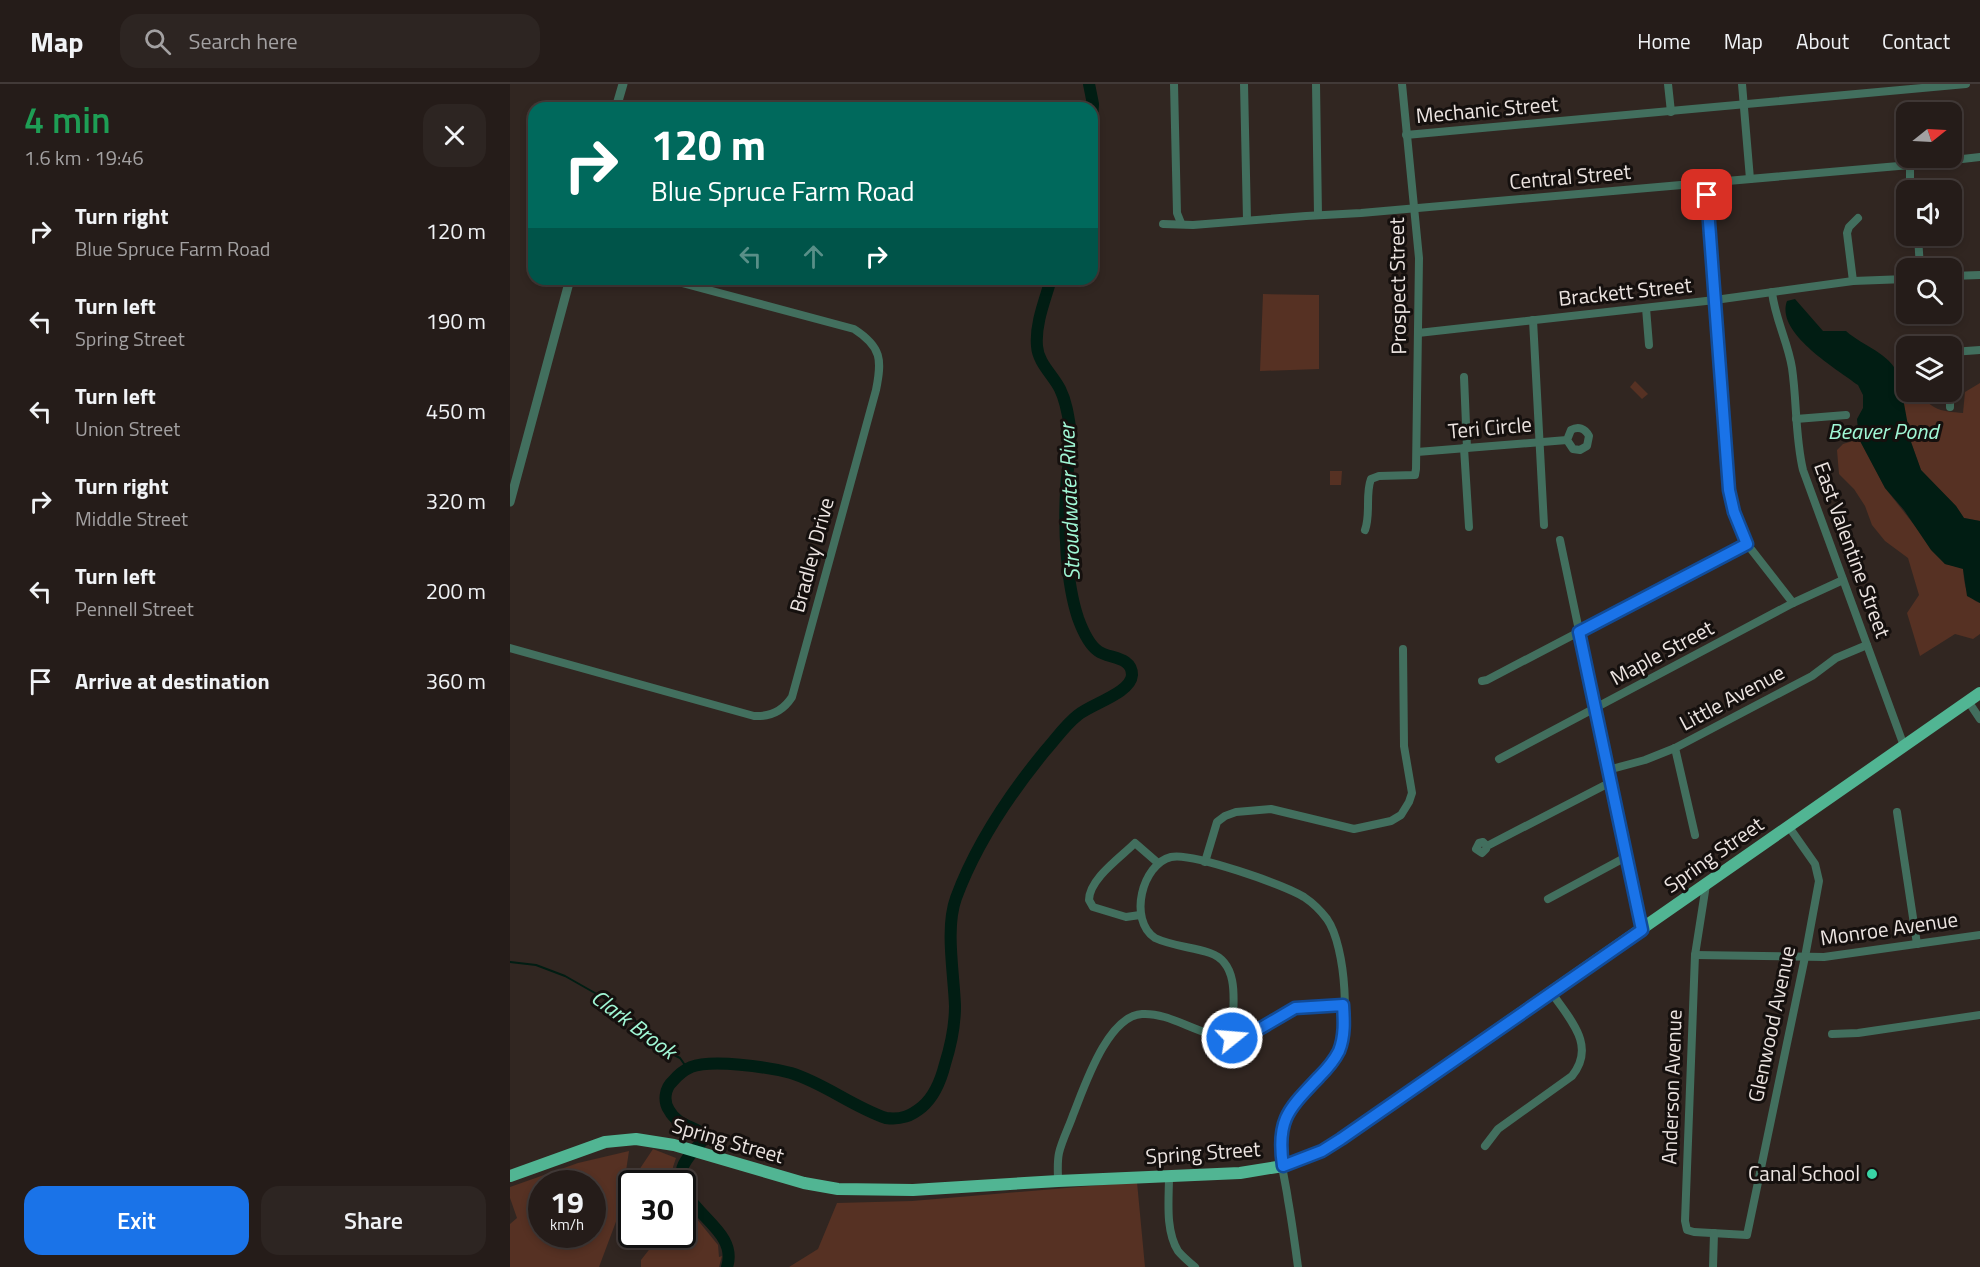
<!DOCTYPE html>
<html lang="en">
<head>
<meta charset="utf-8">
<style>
  body { margin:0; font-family:"Titillium Web",sans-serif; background:#2d2522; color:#f1f3f6; height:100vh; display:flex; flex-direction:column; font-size:22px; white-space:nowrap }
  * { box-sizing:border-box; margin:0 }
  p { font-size:20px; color:#a3a1a2 }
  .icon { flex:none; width:33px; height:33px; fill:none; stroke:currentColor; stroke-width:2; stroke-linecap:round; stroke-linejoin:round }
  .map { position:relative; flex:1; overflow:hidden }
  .drawer { display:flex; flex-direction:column; background:#251c19; width:510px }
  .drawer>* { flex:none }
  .banner { position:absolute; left:18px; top:18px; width:570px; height:183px; border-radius:18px; box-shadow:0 3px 9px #0003,0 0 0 2px #423a38; background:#00695c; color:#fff; overflow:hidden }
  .needle { width:39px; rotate:72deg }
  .controls { position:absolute; left:1386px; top:18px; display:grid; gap:12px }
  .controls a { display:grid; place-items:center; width:66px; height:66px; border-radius:12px; background:#251c19; box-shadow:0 3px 9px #0003,0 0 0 2px #423a38; font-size:30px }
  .speed { position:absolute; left:18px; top:1086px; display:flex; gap:12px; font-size:30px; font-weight:700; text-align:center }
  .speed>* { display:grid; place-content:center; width:78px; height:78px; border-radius:50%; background:#251c19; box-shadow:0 3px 9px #0003,0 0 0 2px #423a38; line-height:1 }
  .speed small { font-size:15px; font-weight:400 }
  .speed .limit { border:3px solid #111; border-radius:9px; background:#fff; color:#111 }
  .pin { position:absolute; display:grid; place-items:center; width:51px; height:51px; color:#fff; margin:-26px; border-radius:12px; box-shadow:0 3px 9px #0006 }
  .me { position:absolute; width:66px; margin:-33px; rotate:73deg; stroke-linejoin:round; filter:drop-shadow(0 0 4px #0008) }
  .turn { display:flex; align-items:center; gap:21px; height:126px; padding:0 24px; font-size:27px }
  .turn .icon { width:78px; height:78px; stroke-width:2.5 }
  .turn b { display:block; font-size:42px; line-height:51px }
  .lanes { display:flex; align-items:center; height:57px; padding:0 24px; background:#0003; justify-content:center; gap:30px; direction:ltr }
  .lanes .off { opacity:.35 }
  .round { display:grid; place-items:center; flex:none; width:63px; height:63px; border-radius:18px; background:#2d2522 }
  .summary { display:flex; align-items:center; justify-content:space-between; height:102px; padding:0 24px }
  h1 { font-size:36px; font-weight:600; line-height:45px; color:#1e9e55 }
  .action { display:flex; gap:12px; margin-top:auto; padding:12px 24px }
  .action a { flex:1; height:69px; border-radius:18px; background:#1a73e8; color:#fff; font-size:24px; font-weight:600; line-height:69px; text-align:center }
  .action a+a { background:#2d2522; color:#f1f3f6 }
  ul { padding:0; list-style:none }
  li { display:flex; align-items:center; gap:18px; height:90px; padding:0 24px }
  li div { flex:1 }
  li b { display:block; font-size:22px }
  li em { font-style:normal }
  header { display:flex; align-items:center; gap:36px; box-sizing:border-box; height:84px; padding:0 30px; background:#251c19; border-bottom:2px solid #423a38 }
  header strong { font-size:28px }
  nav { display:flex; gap:33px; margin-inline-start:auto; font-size:21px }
  .search { width:420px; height:54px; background:#2d2522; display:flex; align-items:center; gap:15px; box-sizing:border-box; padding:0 21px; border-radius:18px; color:#a3a1a2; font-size:22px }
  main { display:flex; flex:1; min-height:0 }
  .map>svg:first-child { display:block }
  .green { fill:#563123; fill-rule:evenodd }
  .water { fill:#011d13 }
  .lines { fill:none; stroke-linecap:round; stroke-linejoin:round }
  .stream { stroke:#011d13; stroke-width:2 }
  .river { stroke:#011d13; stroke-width:12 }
  .minor { stroke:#426f5e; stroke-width:8 }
  .tertiary { stroke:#426f5e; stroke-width:9 }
  .primary { stroke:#51b593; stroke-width:12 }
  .route-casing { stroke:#114b97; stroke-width:15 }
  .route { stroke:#1a73e8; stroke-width:10 }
  .poi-dot { fill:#39d4a5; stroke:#15100e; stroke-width:2 }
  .labels { text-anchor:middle; stroke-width:6; stroke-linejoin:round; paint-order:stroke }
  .street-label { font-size:21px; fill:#ece4e1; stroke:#15100e }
  .poi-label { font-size:21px; fill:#ece4e1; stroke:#15100e; text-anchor:end }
  .water-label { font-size:22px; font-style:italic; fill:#a1f8d6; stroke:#15100e }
</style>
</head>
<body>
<header>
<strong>Map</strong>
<div class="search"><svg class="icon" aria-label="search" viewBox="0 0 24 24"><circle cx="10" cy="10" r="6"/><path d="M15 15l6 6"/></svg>Search here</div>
<nav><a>Home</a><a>Map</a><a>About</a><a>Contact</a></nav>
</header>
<main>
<section class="drawer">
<div class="summary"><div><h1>4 min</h1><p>1.6 km · 19:46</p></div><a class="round"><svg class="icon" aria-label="close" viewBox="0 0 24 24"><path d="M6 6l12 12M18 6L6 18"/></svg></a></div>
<ul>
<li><svg class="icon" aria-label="right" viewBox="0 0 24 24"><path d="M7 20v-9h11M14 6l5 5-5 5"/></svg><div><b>Turn right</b><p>Blue Spruce Farm Road</p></div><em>120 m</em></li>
<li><svg class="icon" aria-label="left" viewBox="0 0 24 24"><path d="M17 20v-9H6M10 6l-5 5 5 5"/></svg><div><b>Turn left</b><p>Spring Street</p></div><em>190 m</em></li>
<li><svg class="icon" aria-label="left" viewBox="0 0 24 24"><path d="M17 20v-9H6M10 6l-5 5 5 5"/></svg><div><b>Turn left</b><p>Union Street</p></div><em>450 m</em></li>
<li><svg class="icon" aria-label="right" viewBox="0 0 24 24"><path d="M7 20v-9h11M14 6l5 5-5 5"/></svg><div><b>Turn right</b><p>Middle Street</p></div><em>320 m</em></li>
<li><svg class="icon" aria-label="left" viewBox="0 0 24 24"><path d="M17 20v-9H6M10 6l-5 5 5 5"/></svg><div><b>Turn left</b><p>Pennell Street</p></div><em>200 m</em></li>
<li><svg class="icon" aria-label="arrive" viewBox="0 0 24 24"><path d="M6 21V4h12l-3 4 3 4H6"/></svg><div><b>Arrive at destination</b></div><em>360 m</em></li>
</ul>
<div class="action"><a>Exit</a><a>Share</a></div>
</section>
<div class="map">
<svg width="1470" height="1183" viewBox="0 0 1470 1183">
  <rect width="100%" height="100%" fill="#312621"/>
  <!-- green -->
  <g class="green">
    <path d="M753,210L809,211V285L750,287Z"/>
    <path d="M1125,297L1138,310L1132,315L1120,303Z"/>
    <path d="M1470,299V437L1454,434L1446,422L1411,386L1401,358L1390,307C1404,305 1413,316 1424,323C1433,328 1443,328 1453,329L1455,308Z"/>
    <path d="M1349,355L1375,404L1435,480L1453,484C1454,498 1455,514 1470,519V550L1463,555L1445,550L1410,572L1397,529L1409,511L1398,474L1375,457L1362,441L1355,422L1344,405L1329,390L1327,366L1333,360Z"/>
    <path d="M820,387H832L831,401H820Z"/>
    <path d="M143,1065L166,1074L163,1083L162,1099H129L123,1095Z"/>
    <path d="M119,1067L116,1087L108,1107L107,1135L89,1183H0V1140L7,1134L0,1114V1103L68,1079ZM32,1100H82V1150H32Z"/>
    <path d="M627,1098L635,1183H279L308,1165L327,1119L402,1117Z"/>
    <path d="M173,1118L208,1161L209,1173L212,1172L209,1183H131V1176L149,1153V1151L172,1150Z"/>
  </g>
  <!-- water -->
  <path class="water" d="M1285,215L1313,247H1336C1354,263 1379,268 1389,292L1401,358L1411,386L1446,422L1454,434L1470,437V519L1457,512L1453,485L1435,480L1421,466L1394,426L1375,404L1349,355L1347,335L1353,324V311L1348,301C1327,285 1265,249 1277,217Z"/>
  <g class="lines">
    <!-- stream -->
    <path class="stream" d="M0,878L26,881L55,892L99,917L123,934L146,962L170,974L177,984"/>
    <!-- river -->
    <g class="river">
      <path d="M579,0L583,20L582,37"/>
      <path d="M217,1183C230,1143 165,1126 172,1086C174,1073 192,1061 195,1052C186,1042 168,1043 159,1026C153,1017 155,1004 163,997C168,991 174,986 181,983C202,975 258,983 281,989C314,999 343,1023 376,1034C391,1036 401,1032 412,1023C425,1012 431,996 435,980C441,961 445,942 445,922C444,890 435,844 446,814C466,760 499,711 535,667C546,655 555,641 568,631C581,620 621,609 622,591C622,572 599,575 588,567C578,560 572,545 568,534C556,498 554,444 556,407C557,385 562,365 560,343C558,330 556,317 550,305C543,291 528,279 527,262C525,240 535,216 541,195"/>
    </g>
    <!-- minor -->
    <g class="minor">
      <path d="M664,0L667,129L671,139"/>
      <path d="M734,0L737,136"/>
      <path d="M806,0L808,131"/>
      <path d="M1158,0L1161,28"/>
      <path d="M1232,0L1240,95"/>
      <path d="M896,51L1456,0"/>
      <path d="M1400,81V106"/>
      <path d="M1196,99L1221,417L1237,460L1283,519"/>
      <path d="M653,140L683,141L796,132L851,129L1400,81L1470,73"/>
      <path d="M1408,152L1410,184"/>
      <path d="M1442,192L1470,191"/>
      <path d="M1343,197L1337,149L1339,143L1348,134"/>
      <path d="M1262,208C1265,235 1278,258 1282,284C1287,318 1285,352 1293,386L1394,662"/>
      <path d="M1136,224L1139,261"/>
      <path d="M1023,236L1034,441"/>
      <path d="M908,249L1205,216L1343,197L1396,195"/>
      <path d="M1442,268L1470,266"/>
      <path d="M954,293L957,364"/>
      <path d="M1440,308V323"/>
      <path d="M1286,335L1336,331"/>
      <path d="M954,364L959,443"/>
      <path d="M907,368L1057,356L1063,365L1070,366L1077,362L1079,352C1075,344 1068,342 1061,346L1057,356"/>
      <path d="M855,446C861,430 855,410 861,395L869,392L905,391L906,385L909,174L892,0"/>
      <path d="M1050,456L1132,846"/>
      <path d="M0,564L244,632C261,633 273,627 282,613L366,306C372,276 372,263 344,245L157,195"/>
      <path d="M972,597L977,596L1237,460"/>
      <path d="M1458,617L1470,635"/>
      <path d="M1165,664L1185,751"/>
      <path d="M989,675L1283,519L1333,496"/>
      <path d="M1098,686L1135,676L1165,664L1302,592L1326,574L1357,561"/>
      <path d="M1387,728L1407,860"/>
      <path d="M977,762L976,765L972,769L966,765L969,759L973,758L977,762L1101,698"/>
      <path d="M695,778L707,738L715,732L726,728L761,725L844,745L881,737L891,731L899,718L902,709L894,662L893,565"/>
      <path d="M1196,801L1185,871L1175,1137L1177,1146L1184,1148L1237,1151L1295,873L1309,797L1305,780L1279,743"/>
      <path d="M1038,815L1116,773"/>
      <path d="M630,831L616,833L583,823L579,816C579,795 611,773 625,759L648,779"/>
      <path d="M1185,871L1314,873L1470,851"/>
      <path d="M1322,950L1348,949L1470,931"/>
      <path d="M722,954C722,927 733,880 700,869C682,863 662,862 645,854C618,836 632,780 661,773C681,768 775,801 794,813C803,819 811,827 817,835C836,862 842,949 824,976C808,999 779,1015 772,1044C766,1066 775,1093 778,1116C782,1138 785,1161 788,1183"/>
      <path d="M975,1062L988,1045L1062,992C1087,961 1059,935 1042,909"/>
      <path d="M659,1092C659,1115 655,1146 668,1167C673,1173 679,1178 685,1183"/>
      <path d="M548,1097C548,1088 547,1078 549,1069C552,1056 559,1043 563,1031C574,1004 597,932 632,930C663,928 693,956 728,954C748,953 762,934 780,926C796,919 816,921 833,921"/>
      <path d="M1203,1183L1204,1149"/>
    </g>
    <!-- tertiary -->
    <g class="tertiary">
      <path d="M106,24L113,0"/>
      <path d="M0,418L60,195"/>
    </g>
    <!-- primary -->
    <path class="primary" d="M0,1092L95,1058L126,1055L164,1061L294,1099L328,1105L403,1106L548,1097L730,1089L773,1082L812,1067L830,1055L1470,609"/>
  </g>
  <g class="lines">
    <defs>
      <path id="route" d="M722,954L739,951L785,924L833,921C834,936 835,952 829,967C824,977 817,985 809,993C779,1025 766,1035 773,1082L812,1067L831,1055L1132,846L1069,548L1237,460L1224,428L1219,406L1197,111"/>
    </defs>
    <!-- route casing -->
    <use href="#route" class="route-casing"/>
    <!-- route -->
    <use href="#route" class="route"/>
  </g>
  <!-- markers -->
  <circle class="poi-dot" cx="1362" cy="1090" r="6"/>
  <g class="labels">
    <!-- street labels -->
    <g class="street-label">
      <text transform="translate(977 26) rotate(-5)" y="7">Mechanic Street</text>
      <text transform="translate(1060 93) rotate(-5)" y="7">Central Street</text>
      <text transform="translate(888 202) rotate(-91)" y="7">Prospect Street</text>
      <text transform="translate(1115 208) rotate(-6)" y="7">Brackett Street</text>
      <text transform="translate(980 344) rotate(-5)" y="7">Teri Circle</text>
      <text transform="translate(1342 466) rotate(70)" y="7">East Valentine Street</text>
      <text transform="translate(302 471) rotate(-75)" y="7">Bradley Drive</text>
      <text transform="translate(1152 569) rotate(-28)" y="7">Maple Street</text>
      <text transform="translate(1222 614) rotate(-28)" y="7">Little Avenue</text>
      <text transform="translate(1204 771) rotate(-35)" y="7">Spring Street</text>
      <text transform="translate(1379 845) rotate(-8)" y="7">Monroe Avenue</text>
      <text transform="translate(1262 940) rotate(-78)" y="7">Glenwood Avenue</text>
      <text transform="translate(1162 1003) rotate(-88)" y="7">Anderson Avenue</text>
      <text transform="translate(218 1057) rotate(16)" y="7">Spring Street</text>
      <text transform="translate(693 1069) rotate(-4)" y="7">Spring Street</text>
    </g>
    <!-- poi labels -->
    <g class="poi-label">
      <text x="1350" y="1097">Canal School</text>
    </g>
    <!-- water labels -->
    <g class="water-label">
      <text x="1373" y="355">Beaver Pond</text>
      <text transform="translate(559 418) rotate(-92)" y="8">Stroudwater River</text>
      <text transform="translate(124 940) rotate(37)" y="8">Clark Brook</text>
    </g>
  </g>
</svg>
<div class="controls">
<a><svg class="needle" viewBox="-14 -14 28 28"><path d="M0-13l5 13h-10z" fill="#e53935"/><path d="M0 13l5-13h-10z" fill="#a3a1a2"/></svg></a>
<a><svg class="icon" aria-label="sound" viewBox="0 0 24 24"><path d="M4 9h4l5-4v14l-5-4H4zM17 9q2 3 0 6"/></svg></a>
<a><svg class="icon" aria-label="search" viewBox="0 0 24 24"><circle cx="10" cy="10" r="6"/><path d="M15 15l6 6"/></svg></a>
<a><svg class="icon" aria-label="layers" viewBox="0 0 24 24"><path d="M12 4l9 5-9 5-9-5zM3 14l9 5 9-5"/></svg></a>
</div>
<div class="speed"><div>19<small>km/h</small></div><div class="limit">30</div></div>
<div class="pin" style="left:1197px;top:111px;background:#d93025"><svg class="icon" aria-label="arrive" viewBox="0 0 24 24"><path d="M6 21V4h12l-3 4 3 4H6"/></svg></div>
<svg class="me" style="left:722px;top:954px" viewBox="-20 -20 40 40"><circle r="17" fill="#1a73e8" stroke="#fff" stroke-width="3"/><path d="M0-11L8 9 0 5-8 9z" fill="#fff"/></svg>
<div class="banner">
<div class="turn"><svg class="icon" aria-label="right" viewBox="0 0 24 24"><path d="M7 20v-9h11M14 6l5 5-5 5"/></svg><div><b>120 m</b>Blue Spruce Farm Road</div></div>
<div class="lanes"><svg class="icon off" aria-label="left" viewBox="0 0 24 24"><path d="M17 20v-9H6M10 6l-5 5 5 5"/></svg><svg class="icon off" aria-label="ahead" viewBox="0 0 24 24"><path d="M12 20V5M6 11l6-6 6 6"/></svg><svg class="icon" aria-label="right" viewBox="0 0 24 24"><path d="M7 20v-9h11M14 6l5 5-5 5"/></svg></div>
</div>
</div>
</main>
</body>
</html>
